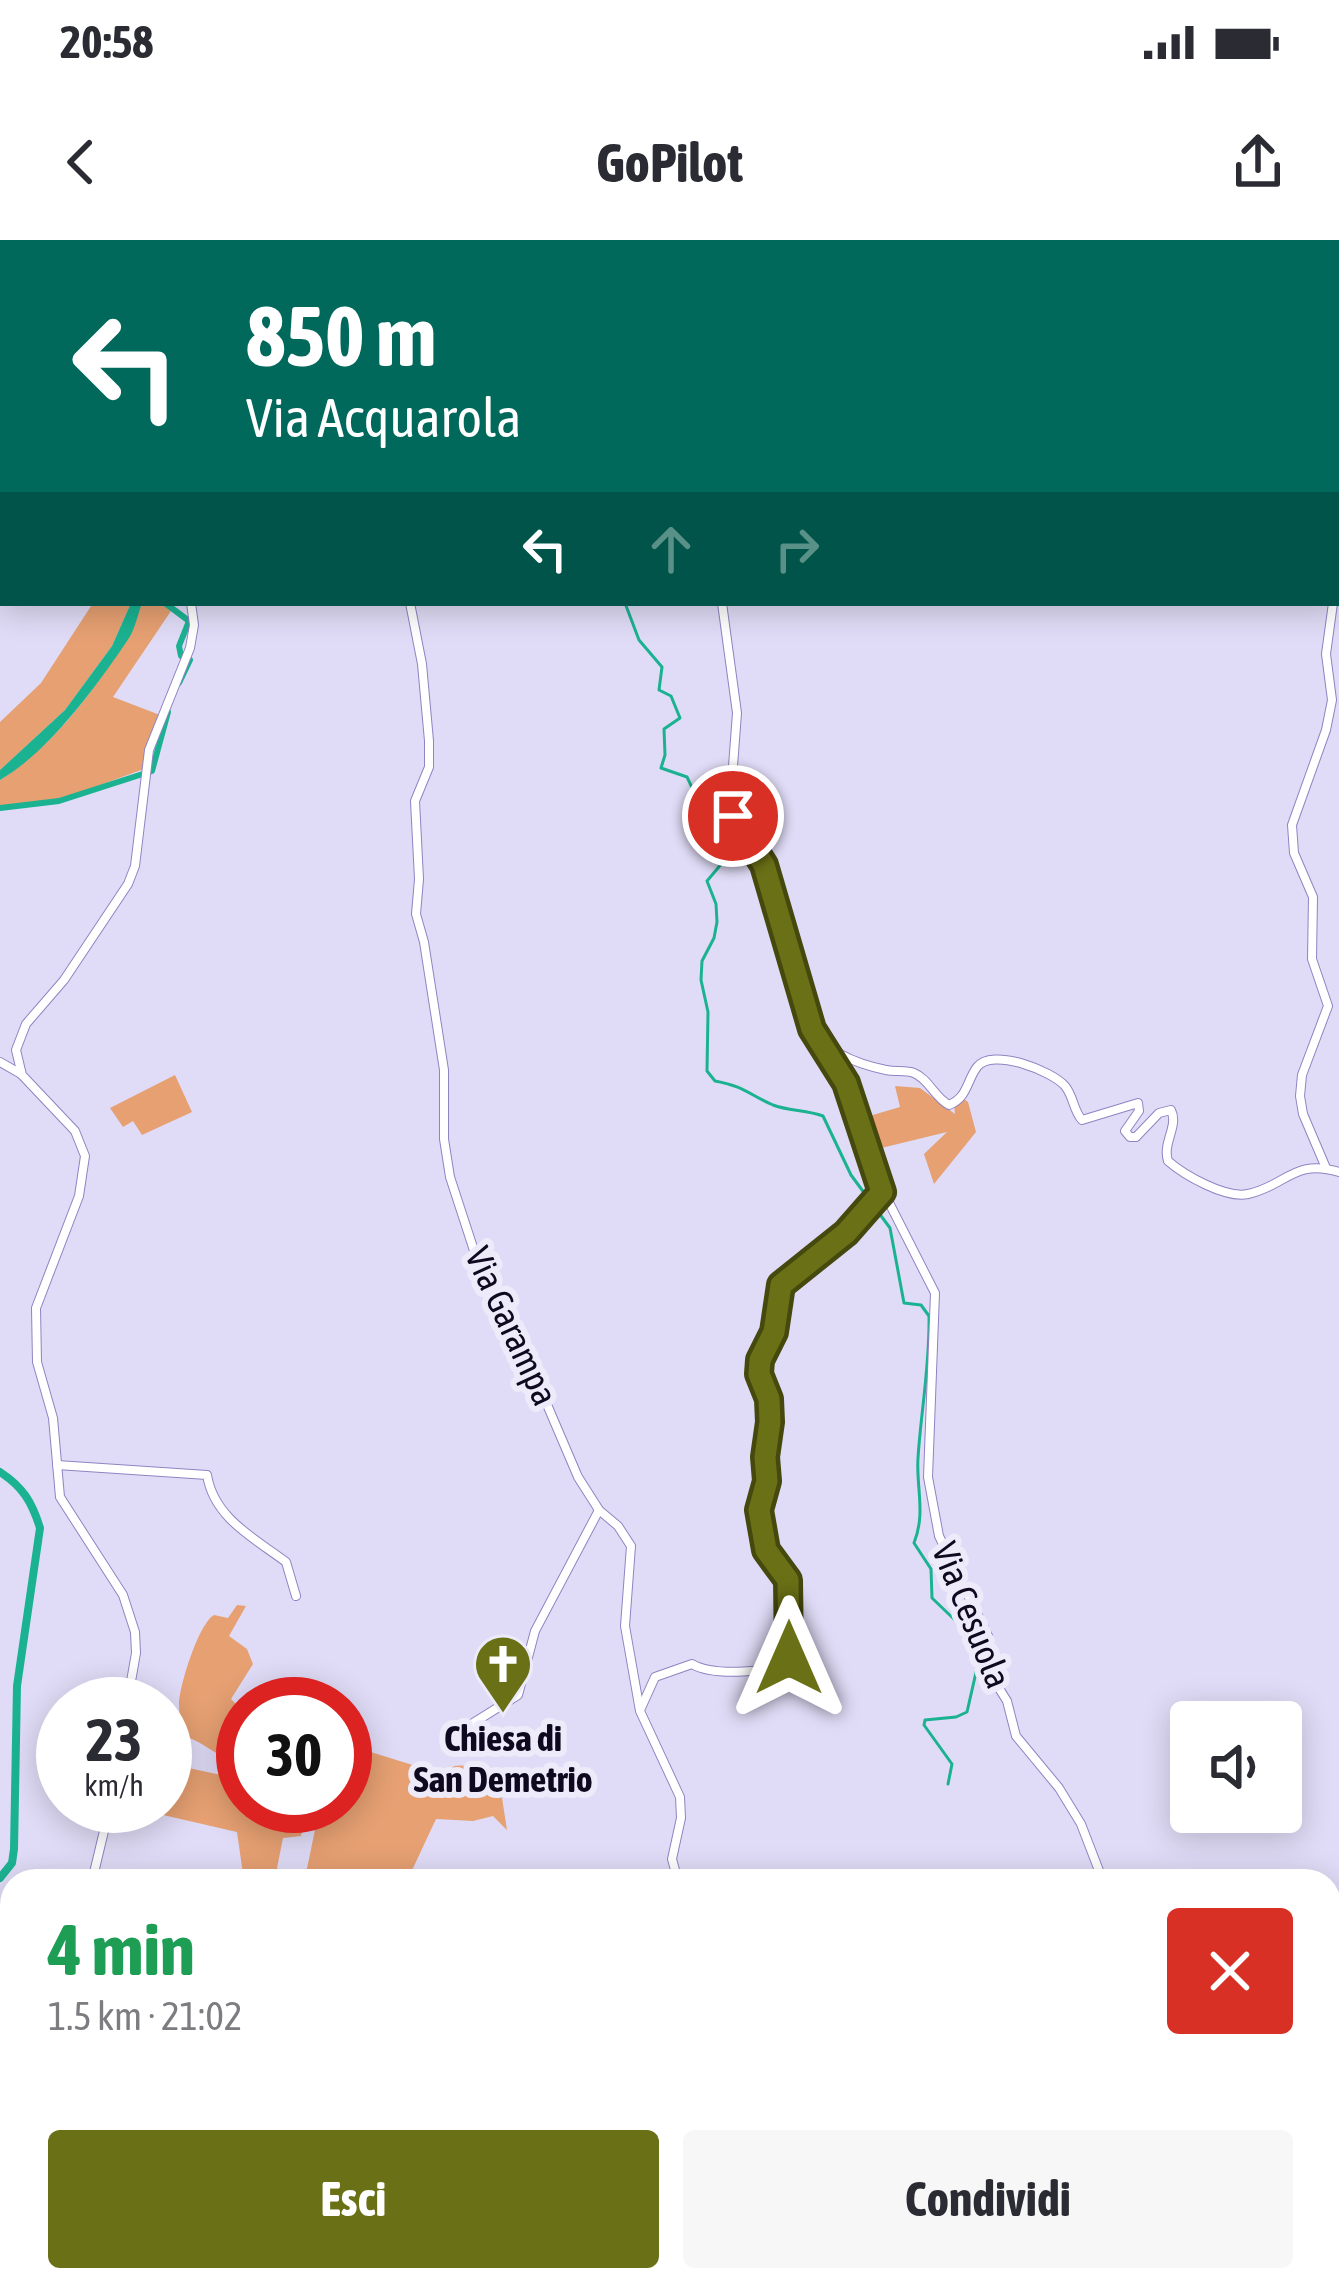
<!DOCTYPE html>
<html lang="it">
<head>
<meta charset="utf-8">
<style>
  body { margin:0; font-family:"Asap Condensed",sans-serif; background:#f7f7f7; color:#2b2b33; height:100vh; display:flex; flex-direction:column; font-size:45px; white-space:nowrap }
  * { box-sizing:border-box; margin:0 }
  p { font-size:39px; color:#7c7c81 }
  .icon { flex:none; width:66px; height:66px; fill:none; stroke:currentColor; stroke-width:2; stroke-linecap:round; stroke-linejoin:round }
  .map { position:relative; flex:1; overflow:hidden }
  .details { position:absolute; left:0px; top:1629px; width:1341px; height:423px; display:flex; flex-direction:column; background:#fff; border-radius:36px 36px 0 0; box-shadow:0 6px 30px #0003 }
  .details>* { flex:none }
  .guide { position:absolute; left:0px; top:0px; width:1341px; height:366px; box-shadow:0 6px 30px #0003; background:#00695c; color:#fff; overflow:hidden }
  .tools { position:absolute; left:1170px; top:1461px; display:grid; gap:24px }
  .tools a { display:grid; place-items:center; width:132px; height:132px; border-radius:12px; background:#fff; box-shadow:0 6px 30px #0003; font-size:60px }
  .speed { position:absolute; left:36px; top:1437px; display:flex; gap:24px; font-size:60px; font-weight:700; text-align:center }
  .speed>* { display:grid; place-content:center; width:156px; height:156px; border-radius:50%; background:#fff; box-shadow:0 6px 30px #0003; line-height:1 }
  .speed small { font-size:30px; font-weight:400 }
  .speed .limit { border:18px solid #d22; background:#fff; color:#111 }
  .pin { position:absolute; display:grid; place-items:center; width:102px; height:102px; color:#fff; margin:-51px; border:6px solid #fff; border-radius:50%; box-shadow:0 3px 12px #0007 }
  .me { position:absolute; width:132px; margin:-66px; rotate:0deg; stroke-linejoin:round; filter:drop-shadow(0 0 9px #0008) }
  .turn { display:flex; align-items:center; gap:42px; height:252px; padding:0 48px; font-size:54px }
  .turn .icon { width:156px; height:156px; stroke-width:2.5 }
  .turn b { display:block; font-size:84px; line-height:102px }
  .lanes { display:flex; align-items:center; height:114px; padding:0 48px; background:#0003; justify-content:center; gap:60px; direction:ltr }
  .lanes .off { opacity:.35 }
  .round { display:grid; place-items:center; flex:none; width:126px; height:126px; border-radius:12px; background:#f7f7f7 }
  .head { display:flex; align-items:center; justify-content:space-between; height:204px; padding:0 48px }
  h1 { font-size:72px; font-weight:700; line-height:90px; color:#1e9e55 }
  .button { display:flex; gap:24px; margin-top:auto; padding:24px 48px }
  .button a { flex:1; height:138px; border-radius:12px; background:#6a7016; color:#fff; font-size:48px; font-weight:700; line-height:138px; text-align:center }
  .button a+a { background:#f7f7f7; color:#2b2b33 }
  .status { display:flex; justify-content:space-between; align-items:center; height:84px; padding:0 60px; background:#fff; direction:ltr }
  .status svg { height:33px; fill:currentColor }
  header { display:flex; justify-content:space-between; align-items:center; height:156px; padding:0 48px; background:#fff; font-size:54px; font-weight:700 }
  .map>svg:first-child { display:block }
  .green { fill:#e6a072 }
  .water { fill:#1bb292 }
  .lines { fill:none; stroke-linecap:round; stroke-linejoin:round }
  .stream { stroke:#1bb292; stroke-width:3 }
  .canal { stroke:#1bb292; stroke-width:6 }
  .river { stroke:#1bb292; stroke-width:8 }
  .minor-casing { stroke:#9183c2; stroke-width:10 }
  .minor { stroke:#fff; stroke-width:8 }
  .route-casing { stroke:#45490e; stroke-width:30 }
  .route { stroke:#6a7016; stroke-width:21 }
  .labels { text-anchor:middle; stroke-width:12; stroke-linejoin:round; paint-order:stroke }
  .street-label { font-size:36px; fill:#0f0920; stroke:#edebf9 }
  .poi-label { font-size:36px; font-weight:bold; fill:#0f0920; stroke:#edebf9 }
</style>
</head>
<body>
<div class="status"><b>20:58</b><svg viewBox="0 0 49 12"><path d="M0 12V9h3v3zM5 12V6h3v6zM10 12V3h3v9zM15 12V0h3v12zM26 1h20v11H26zM47 4h2v5h-2z"/></svg></div>
<header><svg class="icon" aria-label="back" viewBox="0 0 24 24"><path d="M15 5l-7 7 7 7"/></svg>GoPilot<svg class="icon" aria-label="share" viewBox="0 0 24 24"><path d="M12 15V3M7 8l5-5 5 5M5 13v7h14v-7"/></svg></header>
<div class="map">
<svg width="1339" height="2050" viewBox="0 0 1339 2050">
  <rect width="100%" height="100%" fill="#e0dcf7"/>
  <!-- green -->
  <g class="green">
    <path d="M93,363H131L112,406L65,470L0,530V482L41,443Z"/>
    <path d="M142,363H161L171,371L113,457L160,475L144,529L59,560L0,566V540C60,502 116,426 142,363Z"/>
    <path d="M175,835L192,872L142,895L133,881L123,887L110,868Z"/>
    <path d="M895,846L920,848L955,874L954,865L964,859L968,862L976,892L934,944L924,914L947,892L869,911L859,879L900,867Z"/>
    <path d="M237,1365L246,1366L229,1396L247,1409L253,1424L231,1459L243,1471V1566H307L301,1596L283,1598L277,1628L280,1636L305,1638L320,1566H345V1504L419,1527L422,1545C436,1542 438,1535 450,1528C466,1519 486,1536 500,1545L507,1590L493,1576L473,1581L436,1579L407,1641H244L237,1592L124,1566H165V1537L170,1524L235,1538L239,1523C217,1518 204,1501 183,1496C182,1486 179,1475 179,1465C179,1446 199,1383 214,1375L228,1378Z"/>
    <path d="M1329,1894L1339,1900V2028L1329,2029Z"/>
  </g>
  <!-- water -->
  <path class="water" d="M131,363H142C138,374 135,389 129,398C99,443 49,512 0,540V530L65,470L112,406Z"/>
  <g class="lines">
    <!-- stream -->
    <g class="stream">
      <path d="M631,0V3"/>
      <path d="M625,363L639,400L662,427L659,450L671,456L680,478L664,489L665,515L661,528L687,537L704,573L725,593L730,606L728,616L707,641L716,664L717,682L714,698L702,721L701,740L708,772L707,831L715,841C746,847 746,853 773,865C788,871 807,870 823,876L851,935L890,988L904,1063L921,1065L929,1076C930,1124 921,1171 918,1218C916,1247 926,1273 914,1303L931,1329L932,1358L982,1406L967,1472L956,1477L925,1480L924,1485L952,1524L948,1544"/>
      <path d="M0,1743L7,1749V1777L12,1786"/>
      <path d="M1329,1920L1339,1926"/>
      <path d="M276,2040V2050"/>
      <path d="M486,2050H488"/>
    </g>
    <!-- canal -->
    <g class="canal">
      <path d="M165,363L189,381L179,406L181,416L190,420L179,443"/>
      <path d="M0,568L59,561L152,531L168,472"/>
    </g>
    <!-- river -->
    <path class="river" d="M0,1232C23,1247 32,1262 40,1288L17,1446L14,1609L12,1623L0,1638"/>
    <defs>
      <g id="minor">
        <path d="M96,0L97,3"/>
        <path d="M689,0L690,3"/>
        <path d="M764,0V3"/>
        <path d="M236,3V0"/>
        <path d="M894,3L895,0"/>
        <path d="M1338,124H1339"/>
        <path d="M410,363L422,424L429,501V527L415,561L419,639L416,674L424,702L444,830V899L450,937L481,1032L510,1078L578,1237L599,1270L618,1286L631,1306L625,1386L640,1471L680,1557L681,1578L672,1619L678,1641"/>
        <path d="M722,363L737,473L730,566L764,625L812,789C828,813 857,824 886,830C895,832 906,830 914,833C929,839 934,857 949,865C968,857 966,842 977,827C992,807 1052,831 1065,846C1074,857 1073,870 1082,880L1138,863L1139,871L1125,891L1130,897H1136L1159,873L1171,870C1179,886 1162,903 1168,921C1184,935 1226,959 1248,954C1286,946 1294,918 1339,932"/>
        <path d="M825,811L846,843L876,937L935,1053L928,1237L939,1296L988,1396L992,1437L1007,1461L1016,1496L1059,1548L1081,1584L1103,1641"/>
        <path d="M0,822L21,834"/>
        <path d="M1326,928L1303,874L1300,856L1302,835L1328,766L1312,719L1313,657L1294,613L1292,585L1326,490L1332,460L1326,414L1333,363"/>
        <path d="M57,1225L207,1235C214,1278 254,1298 286,1322L296,1356"/>
        <path d="M127,1464L136,1413L135,1392L123,1355L60,1257L53,1178L37,1122L36,1068L79,956L85,916L75,891L22,835L16,810L26,784L64,740L128,644L135,626L149,510L190,408L194,385L191,363"/>
        <path d="M641,1468L655,1437L692,1424C712,1436 764,1433 787,1423L791,1410L789,1340L766,1310L759,1270L767,1241L765,1217L770,1182L769,1159L759,1134L761,1120L774,1092L781,1045L846,993L882,952"/>
        <path d="M454,1495L518,1455L535,1391L599,1270"/>
        <path d="M92,1641L110,1566"/>
        <path d="M0,1880L12,1875"/>
        <path d="M1329,1891L1339,1896"/>
        <path d="M178,2040L180,2050"/>
        <path d="M855,2040L858,2050"/>
        <path d="M202,2050L233,2040"/>
      </g>
    </defs>
    <!-- minor casing -->
    <use href="#minor" class="minor-casing"/>
    <!-- minor -->
    <use href="#minor" class="minor"/>
  </g>
  <g class="lines">
    <defs>
      <path id="route" d="M733,576L764,625L812,789L846,843L882,952L846,993L781,1045L774,1092L760,1120L759,1134L769,1159L770,1182L765,1217L767,1241L759,1270L766,1310L788,1340L789,1418"/>
    </defs>
    <!-- route casing -->
    <use href="#route" class="route-casing"/>
    <!-- route -->
    <use href="#route" class="route"/>
  </g>
  <!-- icons -->
  <defs>
    <symbol id="church-pin" viewBox="-11 -11 22 30"><path d="M0 17L-7.5 6A9.5 9.5 0 1 1 7.5 6Z" fill="#6a7016" stroke="#edebf9"/><path d="M-1.2-6h2.4v3.5h3.3v2.4h-3.3V6h-2.4V-.1h-3.3v-2.4h3.3Z" fill="#fff"/></symbol>
  </defs>
  <g fill-rule="evenodd">
    <use href="#church-pin" x="470" y="1391" width="66" height="90"/>
  </g>
  <g class="labels">
    <!-- street labels -->
    <g class="street-label">
      <text transform="translate(512 1086) rotate(65)" y="13">Via Garampa</text>
      <text transform="translate(972 1375) rotate(68)" y="13">Via Cesuola</text>
    </g>
    <!-- poi labels -->
    <g class="poi-label">
      <text x="503" y="1511">Chiesa di<tspan x="503" dy="41">San Demetrio</tspan></text>
    </g>
  </g>
</svg>
<div class="tools">
<a><svg class="icon" aria-label="sound" viewBox="0 0 24 24"><path d="M4 9h4l5-4v14l-5-4H4zM17 9q2 3 0 6"/></svg></a>
</div>
<div class="speed"><div>23<small>km/h</small></div><div class="limit">30</div></div>
<div class="pin" style="left:733px;top:576px;background:#d93025"><svg class="icon" aria-label="arrive" viewBox="0 0 24 24"><path d="M6 21V4h12l-3 4 3 4H6"/></svg></div>
<svg class="me" style="left:789px;top:1418px" viewBox="-20 -20 40 40"><path d="M0-17L14 15 0 8-14 15z" fill="#6a7016" stroke="#fff" stroke-width="4"/></svg>
<div class="guide">
<div class="turn"><svg class="icon" aria-label="left" viewBox="0 0 24 24"><path d="M17 20v-9H6M10 6l-5 5 5 5"/></svg><div><b>850 m</b>Via Acquarola</div></div>
<div class="lanes"><svg class="icon" aria-label="left" viewBox="0 0 24 24"><path d="M17 20v-9H6M10 6l-5 5 5 5"/></svg><svg class="icon off" aria-label="ahead" viewBox="0 0 24 24"><path d="M12 20V5M6 11l6-6 6 6"/></svg><svg class="icon off" aria-label="right" viewBox="0 0 24 24"><path d="M7 20v-9h11M14 6l5 5-5 5"/></svg></div>
</div>
<section class="details">
<div class="head"><div><h1>4 min</h1><p>1.5 km · 21:02</p></div><a class="round" style="background:#d93025;color:#fff"><svg class="icon" aria-label="close" viewBox="0 0 24 24"><path d="M6 6l12 12M18 6L6 18"/></svg></a></div>
<div class="button"><a>Esci</a><a>Condividi</a></div>
</section>
</div>
</body>
</html>
